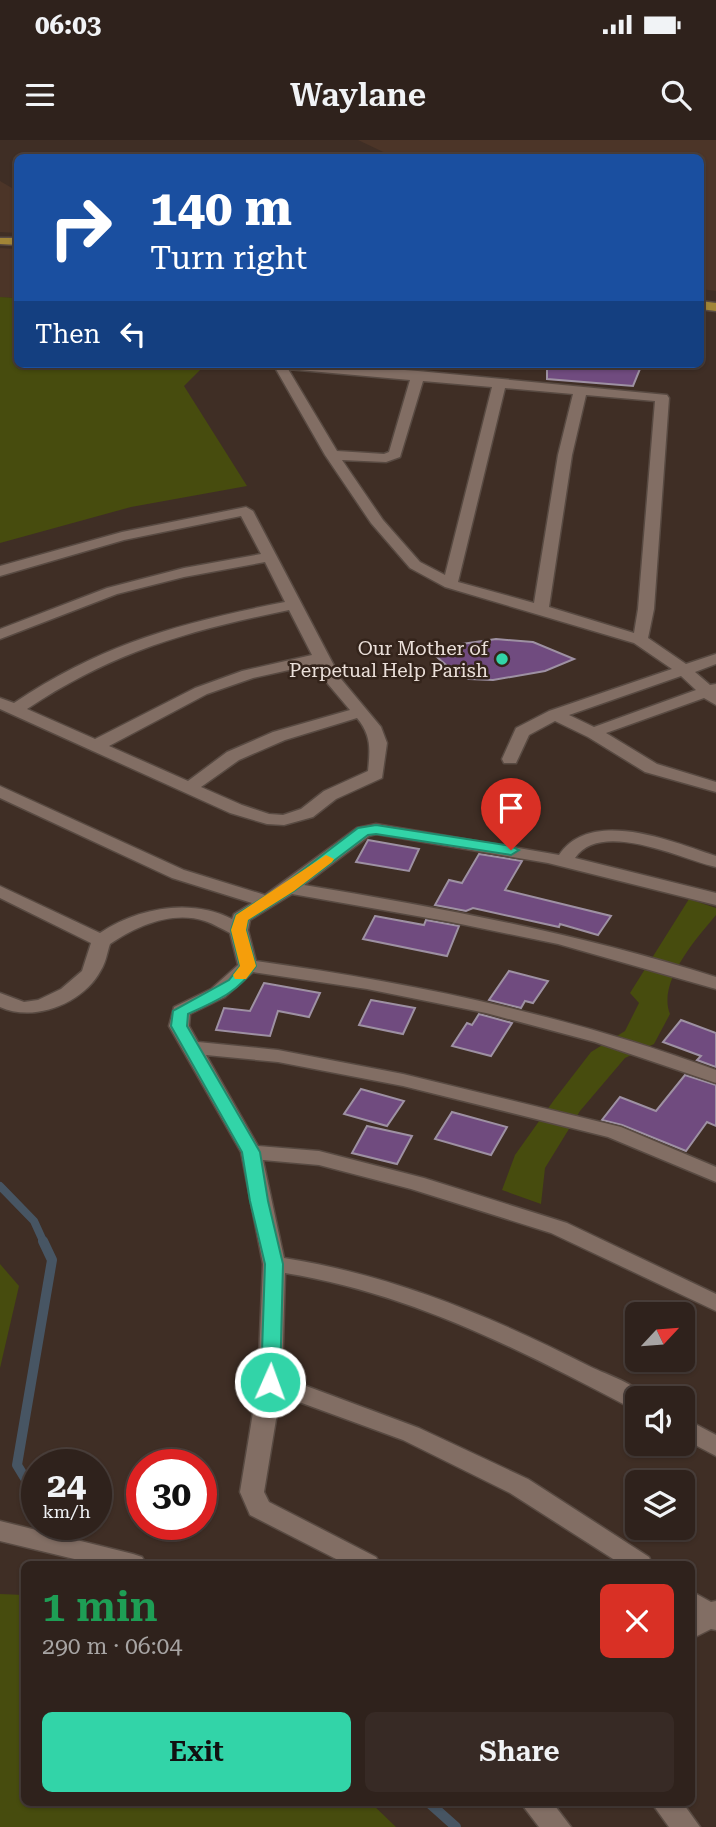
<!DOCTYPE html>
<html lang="en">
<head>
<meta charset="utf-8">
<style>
  body { margin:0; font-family:"Roboto Serif",serif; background:#372a25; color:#f1f3f6; height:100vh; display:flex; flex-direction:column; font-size:26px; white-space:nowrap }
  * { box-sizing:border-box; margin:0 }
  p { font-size:23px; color:#a7a4a3 }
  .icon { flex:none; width:38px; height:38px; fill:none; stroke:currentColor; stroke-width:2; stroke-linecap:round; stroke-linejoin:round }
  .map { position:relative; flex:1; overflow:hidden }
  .side { position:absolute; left:21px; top:1421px; width:674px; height:245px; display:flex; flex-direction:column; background:#2f221c; border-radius:10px; box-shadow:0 2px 5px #0004,0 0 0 2px #4a3f3b }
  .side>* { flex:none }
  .hud { position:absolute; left:14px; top:14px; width:690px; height:214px; border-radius:10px; box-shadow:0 2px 5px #0004,0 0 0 2px #4a3f3b; background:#1a4fa0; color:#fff; overflow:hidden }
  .needle { width:46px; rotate:64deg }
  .controls { position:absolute; left:625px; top:1162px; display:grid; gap:14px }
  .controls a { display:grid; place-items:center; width:70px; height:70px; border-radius:10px; background:#2f221c; box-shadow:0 2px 5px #0004,0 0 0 2px #4a3f3b; font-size:35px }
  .speed { position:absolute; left:21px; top:1309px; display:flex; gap:14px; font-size:35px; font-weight:700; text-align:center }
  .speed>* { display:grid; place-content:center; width:91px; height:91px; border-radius:50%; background:#2f221c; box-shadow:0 2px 5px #0004,0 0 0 2px #4a3f3b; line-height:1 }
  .speed small { font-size:18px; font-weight:400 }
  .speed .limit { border:10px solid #d22; background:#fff; color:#111 }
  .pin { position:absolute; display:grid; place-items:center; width:60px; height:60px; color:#fff; margin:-72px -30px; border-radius:50% 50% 50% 0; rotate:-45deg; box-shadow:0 0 7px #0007 }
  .pin .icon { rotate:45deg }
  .me { position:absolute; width:77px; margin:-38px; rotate:2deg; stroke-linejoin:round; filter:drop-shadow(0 0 5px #0008) }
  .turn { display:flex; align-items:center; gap:24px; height:147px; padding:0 21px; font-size:32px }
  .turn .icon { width:91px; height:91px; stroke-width:2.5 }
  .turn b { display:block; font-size:49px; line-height:60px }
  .then { display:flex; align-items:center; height:66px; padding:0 21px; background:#0003; gap:14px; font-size:26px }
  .round { display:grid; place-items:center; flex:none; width:74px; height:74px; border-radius:10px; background:#372a25 }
  .overview { display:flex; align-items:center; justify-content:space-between; height:119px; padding:0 21px }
  h1 { font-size:42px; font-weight:600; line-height:52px; color:#1e9e55 }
  .primary-button { display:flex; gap:14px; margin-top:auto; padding:14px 21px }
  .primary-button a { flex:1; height:80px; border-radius:10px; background:#32d4a8; color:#111; font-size:28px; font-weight:600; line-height:80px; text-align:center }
  .primary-button a+a { background:#372a25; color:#f1f3f6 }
  .status { display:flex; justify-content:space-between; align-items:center; height:49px; padding:0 35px; background:#2f221c; direction:ltr }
  .status svg { height:19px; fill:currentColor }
  header { display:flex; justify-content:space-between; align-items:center; height:91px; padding:0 21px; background:#2f221c; font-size:32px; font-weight:600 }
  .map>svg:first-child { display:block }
  .built { fill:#4c3528 }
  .green { fill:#474c0e }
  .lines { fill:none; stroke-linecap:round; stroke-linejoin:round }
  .stream-far1 { stroke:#475563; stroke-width:8 }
  .stream { stroke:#475563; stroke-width:10 }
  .building { fill:#704b7f; stroke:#9e91a3; stroke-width:2 }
  .minor-casing { stroke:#584a42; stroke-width:3 }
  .primary-casing { stroke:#584a42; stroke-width:3 }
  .minor { fill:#826e64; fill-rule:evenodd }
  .primary { fill:#a18537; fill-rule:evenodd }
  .route { fill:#32d4a8; stroke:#208a6d; stroke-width:2 }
  .slow { fill:#f59e0b }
  .poi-dot { fill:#32d4a8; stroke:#34241b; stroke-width:2.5 }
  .labels { text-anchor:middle; stroke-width:5; stroke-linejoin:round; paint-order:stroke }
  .poi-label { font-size:19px; fill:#eadfd9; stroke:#34241b; text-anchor:end }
</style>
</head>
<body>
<div class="status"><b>06:03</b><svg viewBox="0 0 49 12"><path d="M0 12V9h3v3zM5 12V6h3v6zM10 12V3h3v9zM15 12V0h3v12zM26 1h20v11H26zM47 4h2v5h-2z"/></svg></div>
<header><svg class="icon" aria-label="menu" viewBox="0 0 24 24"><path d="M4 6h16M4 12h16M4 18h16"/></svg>Waylane<svg class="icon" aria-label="search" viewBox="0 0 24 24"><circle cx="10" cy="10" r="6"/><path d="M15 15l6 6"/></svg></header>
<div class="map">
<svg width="716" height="1687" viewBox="0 0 716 1687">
  <rect width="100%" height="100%" fill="#3f2e25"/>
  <!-- built -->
  <g class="built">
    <path d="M358,0H716V151L700,149V18H396Z"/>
    <path d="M0,41L17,51V93L0,92Z"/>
    <path d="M0,108L17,109V158L0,157Z"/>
  </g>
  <!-- green -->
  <g class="green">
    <path d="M0,157L17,158L18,224H206L184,246L247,346L131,367L0,403Z"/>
    <path d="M689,759L716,768V775C697,798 657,842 670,874L654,904L625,918L580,971L545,1028L541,1064L502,1050L515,1015L554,960L591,912L625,891L639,863L630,853Z"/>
    <path d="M0,1124L19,1146L0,1228Z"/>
    <path d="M0,1454L24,1455V1662L371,1663L396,1687H0Z"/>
  </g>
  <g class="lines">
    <!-- stream-far1 -->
    <path class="stream-far1" d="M0,1046L34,1081L44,1103"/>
    <!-- stream -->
    <g class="stream">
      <path d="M37,1358L17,1325L52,1120L43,1101"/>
      <path d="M428,1662L456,1687"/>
    </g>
  </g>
  <!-- building -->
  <g class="building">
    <path d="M547,224H642L633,246L547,239Z"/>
    <path d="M496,499L533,502L574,519L545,531L493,540L469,539L455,533L437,517L455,505Z"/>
    <path d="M368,700L419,709L409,731L356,722Z"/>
    <path d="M479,714L522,721L505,750L611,776L598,795L560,784L559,787L473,768L466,771L435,765L449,740L462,743Z"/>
    <path d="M375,776L424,785L426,780L459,786L447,816L363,799Z"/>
    <path d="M509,831L548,841L533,863L525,861L521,868L489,860Z"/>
    <path d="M264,843L320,853L309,877L278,871L270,896L216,890L224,868L250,871Z"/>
    <path d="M371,860L415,868L403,894L359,885Z"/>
    <path d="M479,874L512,883L491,916L452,906L467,883L472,885Z"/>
    <path d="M681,880L716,893V927L697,920L701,916L663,902Z"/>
    <path d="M685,935L716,945V986L707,982L686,1011L622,985L602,980L620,957L656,971Z"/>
    <path d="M361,949L404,961L387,986L344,974Z"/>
    <path d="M452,972L507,987L491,1015L435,999Z"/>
    <path d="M367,986L412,996L397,1024L352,1013Z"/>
  </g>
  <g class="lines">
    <defs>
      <g id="minor">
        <path d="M273,224H323L418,231L667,255L669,258L654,469L648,498L686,524L716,514V524L695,532L710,545L716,544V565L704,558L606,593L657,624L716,642V652L645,632L588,597L555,581L529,595L516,623H504L502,619L516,588L549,571L672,529L634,503L445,447L410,428L371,383L325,315ZM288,229L410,240L389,312L384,314L337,311ZM423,241L492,247L445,435L420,422L383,380L342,320L386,322L400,317ZM505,248L573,254L558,315L534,463L458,442ZM586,255L655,261L638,469L634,493L549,467L572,315ZM681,536L696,550L594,587L569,575Z"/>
        <path d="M246,367L253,371L341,539L381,587L387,603L382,638L336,659L313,677L284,685L267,684L230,673L0,569V558L14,563C101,504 183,482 285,462L265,422L184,437L117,454L0,499V489L107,448L184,428L261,414L241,376L124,400L0,436V426L122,392ZM289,470L312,515L242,531L195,548L95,599L27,569C112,512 190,490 289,470ZM316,524L328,544L350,570L273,592L227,612L188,641L109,606L207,554L253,538ZM357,578C372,596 370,610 368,631L324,651L301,669L283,675L269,674L242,665L201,647L239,620L285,600Z"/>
        <path d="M0,646L184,730L265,755L357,688L376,684L559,715C591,667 673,702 716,716V727C681,719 601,679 575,718L716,753V765L548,723L376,694L369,696L304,745C443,768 581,794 716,837V849L558,804L451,782L292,754L250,780L248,790L256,821C414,843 567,875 716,930V943L595,902L486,873L367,849L253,832L225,857L190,874L189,886L198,902L278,910L403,934L621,987L716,1027V1042L608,997L403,946L278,922L206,915L258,1006L319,1011L424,1038L567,1083L716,1154V1171L551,1093L411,1049L319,1025L263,1020L284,1118C393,1135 493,1177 591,1227C608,1235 636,1244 647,1258H637V1270L629,1267C519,1209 409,1153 285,1133L282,1237L419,1288L528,1339L649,1417L652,1424H621L510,1353L403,1300L280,1255L264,1352L269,1362L376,1417L380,1424H346L250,1375L240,1352L258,1242L263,1124L241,1012L169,886L174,867L211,849L238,825L230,793C222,789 214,784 205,781C173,770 136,786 110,804C107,813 106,822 101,830C84,863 34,883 0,867V853L24,862L38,860L61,849L82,831L91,803L0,758V746L100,793C138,768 190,758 232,779L234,774L252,763L172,738L0,658Z"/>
        <path d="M682,1277L716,1295V1316L682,1298Z"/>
        <path d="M0,1381L133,1414L142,1417L146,1424H95L0,1401Z"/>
        <path d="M691,1451L711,1462L716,1461V1490L711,1489L691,1499Z"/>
        <path d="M520,1662H552L571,1687H539Z"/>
        <path d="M651,1662H682L700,1687H669Z"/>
      </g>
      <g id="primary">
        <path d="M0,98H18V105L0,104Z"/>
        <path d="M700,161L716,163V171L700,169Z"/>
      </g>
    </defs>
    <!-- minor casing -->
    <use href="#minor" class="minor-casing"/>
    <!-- primary casing -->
    <use href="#primary" class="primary-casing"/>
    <!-- minor -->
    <use href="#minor" class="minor"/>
    <!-- primary -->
    <use href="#primary" class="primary"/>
  </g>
  <!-- route -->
  <path class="route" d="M376,685L511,706L519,710L511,715L376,694L368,695L294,751L248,780L246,790L256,826C237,853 218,860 188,874L187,886L260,1012L268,1061L283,1124L280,1242L277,1247H264L261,1242L265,1124L250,1061L242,1012L171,886L173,871L229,840L240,826L231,790L236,775L283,745L358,688Z"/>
  <!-- slow -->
  <path class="slow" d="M326,715L334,719L332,722L294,751L248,780L246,790L256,826L246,839H235L233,835L240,826L231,790L236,775Z"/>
  <!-- markers -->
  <circle class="poi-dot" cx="502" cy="519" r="7"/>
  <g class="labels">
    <!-- poi labels -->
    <g class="poi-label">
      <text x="488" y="515">Our Mother of<tspan x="488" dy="22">Perpetual Help Parish</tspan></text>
    </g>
  </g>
</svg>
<div class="controls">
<a><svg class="needle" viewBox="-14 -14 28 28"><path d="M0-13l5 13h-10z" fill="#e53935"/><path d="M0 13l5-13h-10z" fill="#a7a4a3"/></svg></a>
<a><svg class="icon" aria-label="sound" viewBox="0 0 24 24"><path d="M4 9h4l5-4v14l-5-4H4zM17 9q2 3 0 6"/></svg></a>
<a><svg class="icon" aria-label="layers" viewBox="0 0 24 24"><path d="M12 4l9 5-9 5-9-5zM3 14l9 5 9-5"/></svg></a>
</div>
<div class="speed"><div>24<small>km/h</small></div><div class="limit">30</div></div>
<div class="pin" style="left:511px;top:710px;background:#d93025"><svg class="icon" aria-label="arrive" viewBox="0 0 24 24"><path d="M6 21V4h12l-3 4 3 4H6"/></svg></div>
<svg class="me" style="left:270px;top:1242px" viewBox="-20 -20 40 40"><circle r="17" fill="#32d4a8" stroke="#fff" stroke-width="3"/><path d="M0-11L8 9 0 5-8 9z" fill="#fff"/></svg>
<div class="hud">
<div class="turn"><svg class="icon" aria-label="right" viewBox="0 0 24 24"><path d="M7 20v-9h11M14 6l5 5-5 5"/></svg><div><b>140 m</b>Turn right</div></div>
<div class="then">Then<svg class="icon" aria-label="left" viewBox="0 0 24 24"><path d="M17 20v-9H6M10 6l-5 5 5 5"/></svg></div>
</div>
<section class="side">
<div class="overview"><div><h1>1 min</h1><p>290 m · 06:04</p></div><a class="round" style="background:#d93025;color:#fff"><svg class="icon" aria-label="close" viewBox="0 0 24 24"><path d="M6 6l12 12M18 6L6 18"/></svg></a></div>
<div class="primary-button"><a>Exit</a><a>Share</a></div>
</section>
</div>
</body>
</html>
